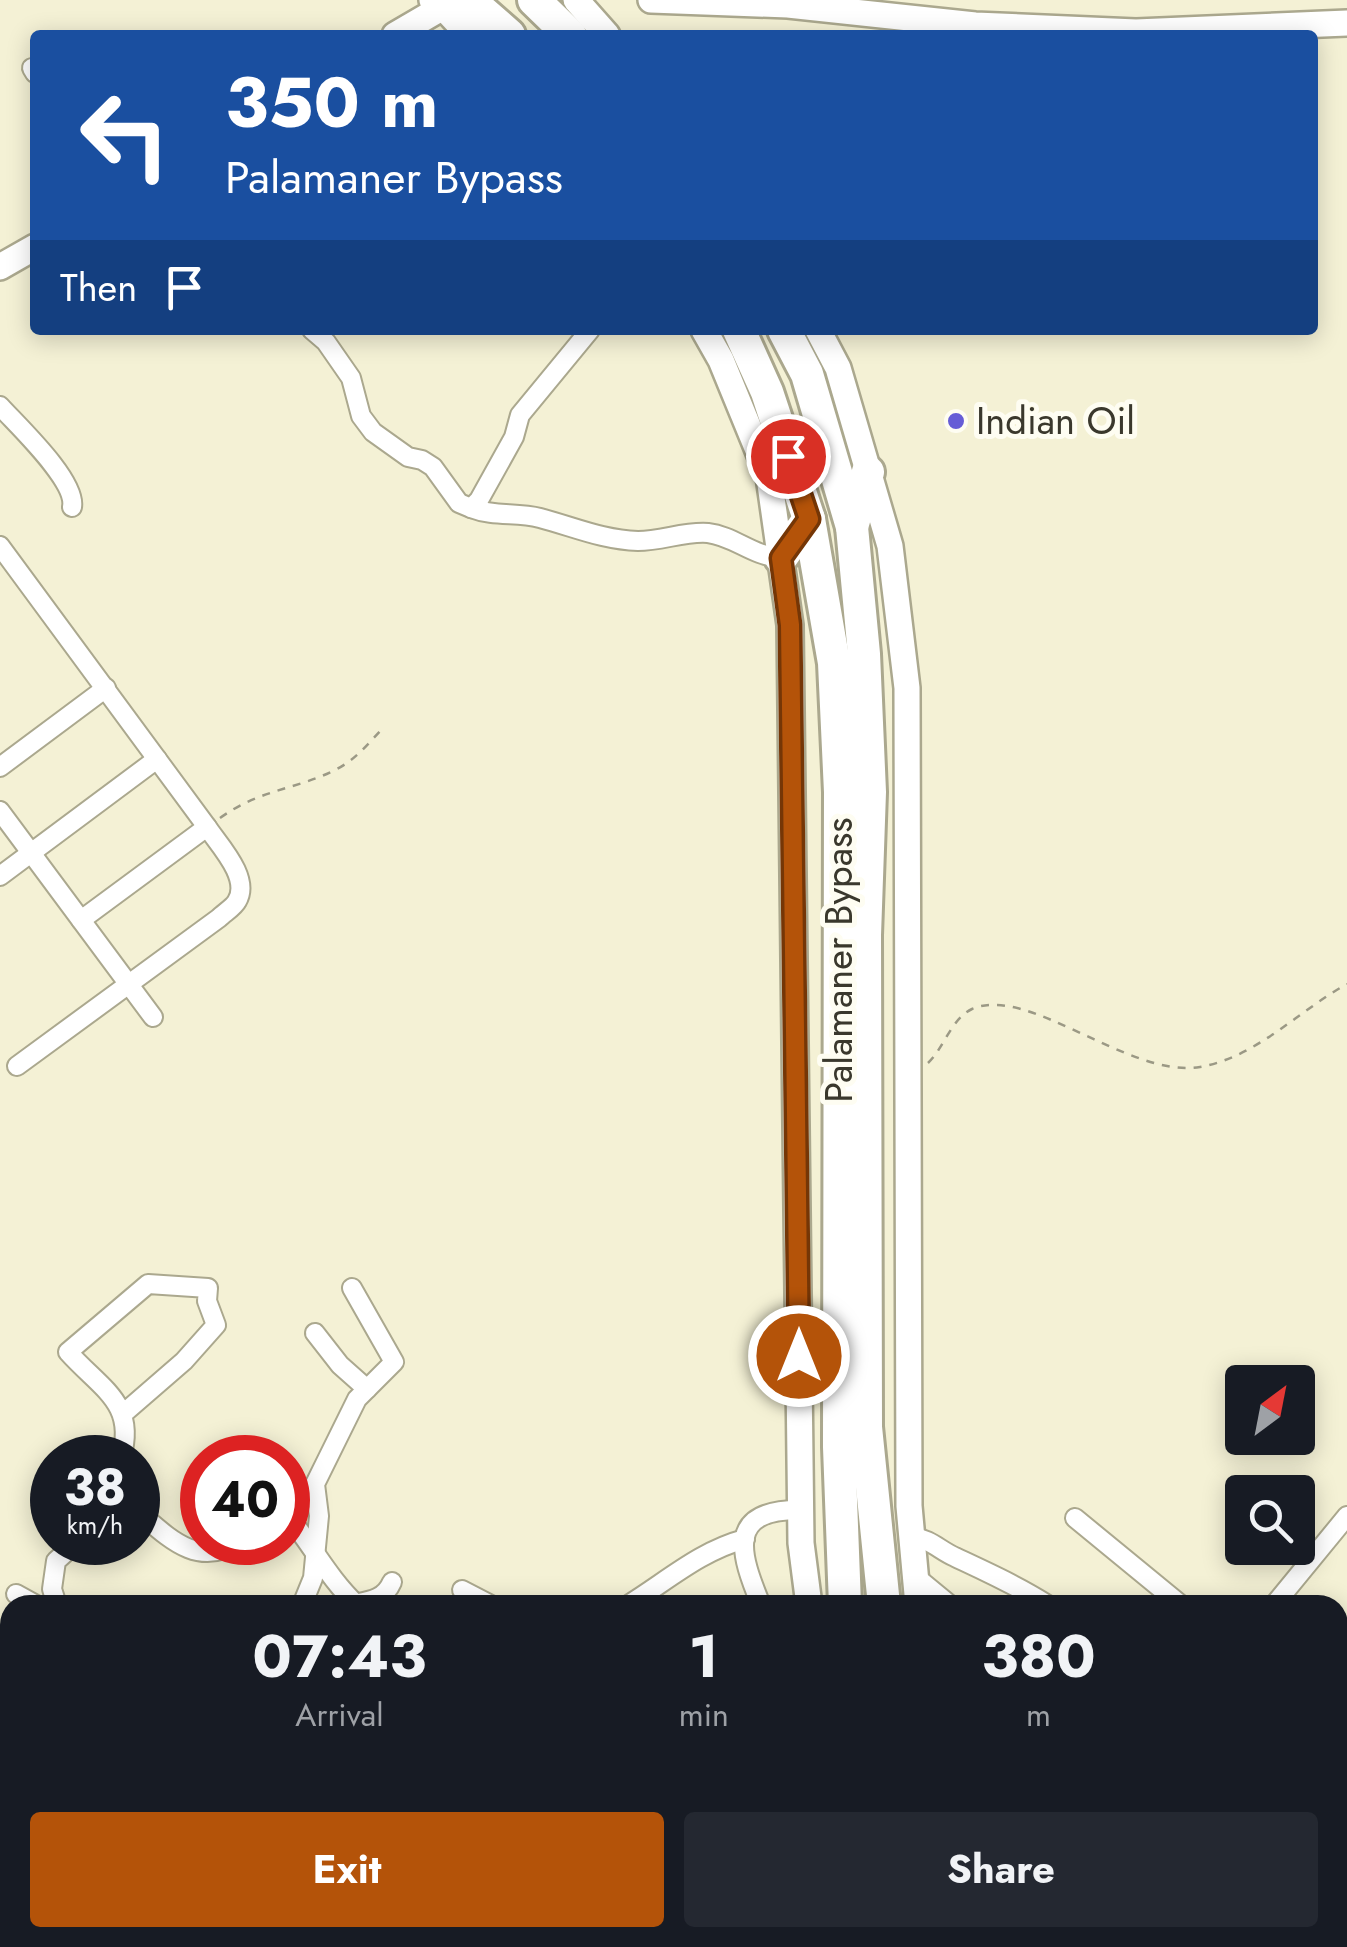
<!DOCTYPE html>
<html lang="en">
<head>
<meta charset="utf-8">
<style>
  body { margin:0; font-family:Jost,sans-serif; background:#242831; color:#f1f3f6; height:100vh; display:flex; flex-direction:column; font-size:38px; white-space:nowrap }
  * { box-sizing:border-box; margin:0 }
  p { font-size:32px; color:#9ea1a6 }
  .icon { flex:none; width:55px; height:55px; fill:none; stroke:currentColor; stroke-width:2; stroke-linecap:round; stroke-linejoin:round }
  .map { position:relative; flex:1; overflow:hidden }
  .drawer { position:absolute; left:0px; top:1595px; width:1348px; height:352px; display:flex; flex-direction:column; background:#171b24; border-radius:30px 30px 0 0; box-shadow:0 5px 25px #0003 }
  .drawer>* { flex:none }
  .guide { position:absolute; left:30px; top:30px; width:1288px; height:305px; border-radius:10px; box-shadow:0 5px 25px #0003; background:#1a4fa0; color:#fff; overflow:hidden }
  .needle { width:65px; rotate:32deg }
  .fabs { position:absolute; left:1225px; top:1365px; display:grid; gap:20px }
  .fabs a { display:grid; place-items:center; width:90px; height:90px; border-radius:10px; background:#171b24; box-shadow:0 5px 25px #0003; font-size:50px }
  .speed { position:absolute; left:30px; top:1435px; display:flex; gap:20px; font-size:50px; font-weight:700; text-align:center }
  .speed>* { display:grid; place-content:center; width:130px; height:130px; border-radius:50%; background:#171b24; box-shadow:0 5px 25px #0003; line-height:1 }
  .speed small { font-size:25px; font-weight:400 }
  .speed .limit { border:15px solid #d22; background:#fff; color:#111 }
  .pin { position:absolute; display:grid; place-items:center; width:85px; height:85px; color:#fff; margin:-42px; border:5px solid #fff; border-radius:50%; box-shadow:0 2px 10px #0007 }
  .me { position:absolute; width:110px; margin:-55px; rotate:0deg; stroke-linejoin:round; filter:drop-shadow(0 0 8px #0008) }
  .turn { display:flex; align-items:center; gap:35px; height:210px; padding:0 30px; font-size:45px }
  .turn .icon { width:130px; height:130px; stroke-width:2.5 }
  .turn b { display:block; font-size:70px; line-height:85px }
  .then { display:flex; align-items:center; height:95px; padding:0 30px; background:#0003; gap:20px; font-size:38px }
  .eta { display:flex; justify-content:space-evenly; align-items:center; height:170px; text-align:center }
  .eta b { font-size:60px; font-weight:700; line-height:70px }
  .action { display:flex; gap:20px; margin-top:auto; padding:20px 30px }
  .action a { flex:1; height:115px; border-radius:10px; background:#b45309; color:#fff; font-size:40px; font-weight:700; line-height:115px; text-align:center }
  .action a+a { background:#242831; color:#f1f3f6 }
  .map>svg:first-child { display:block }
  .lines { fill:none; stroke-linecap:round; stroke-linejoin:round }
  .street-casing { stroke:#aba88e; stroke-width:22 }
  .secondary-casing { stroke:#aba88e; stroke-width:30 }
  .highway-casing { stroke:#aba88e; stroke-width:38 }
  .path { stroke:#9b9985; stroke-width:2.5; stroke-dasharray:8 8; stroke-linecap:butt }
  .street { stroke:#fff; stroke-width:18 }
  .secondary { stroke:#fff; stroke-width:25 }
  .highway { stroke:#fff; stroke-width:32 }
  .route-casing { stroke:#753606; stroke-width:25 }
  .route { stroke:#b45309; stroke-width:18 }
  .poi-dot { fill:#665dd6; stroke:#fefdf2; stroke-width:4 }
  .labels { text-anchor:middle; stroke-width:10; stroke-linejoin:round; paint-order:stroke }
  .poi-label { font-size:38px; fill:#3a382d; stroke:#fefdf2; text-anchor:start }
  .street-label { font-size:38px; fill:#3a382d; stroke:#fefdf2 }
</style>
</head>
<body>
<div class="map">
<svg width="1347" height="1947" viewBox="0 0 1347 1947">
  <rect width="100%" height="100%" fill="#f4f1d5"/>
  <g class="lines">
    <defs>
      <g id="street">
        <path d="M32,68L35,73"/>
        <path d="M312,330L326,342L351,378L361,416L373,432L408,457L422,460L433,467L459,503L471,508L479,500L514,437L520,415L590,330"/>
        <path d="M0,406C18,426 77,481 72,507"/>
        <path d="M471,508C494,517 516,512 540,518C574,527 603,540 638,541C662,541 685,531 708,533C734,536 752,556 781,558"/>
        <path d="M0,546L207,827C219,845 251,878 237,901C234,907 224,913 219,918L17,1066"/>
        <path d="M0,767L106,688"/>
        <path d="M0,811L153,1017"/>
        <path d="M0,876L157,759"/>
        <path d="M81,920L207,827"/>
        <path d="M315,1333L340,1365L367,1389"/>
        <path d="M121,1458C137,1403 101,1389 68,1352L148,1284L208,1288L207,1301L216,1325L184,1361L124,1413"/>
        <path d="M138,1515H142C172,1541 199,1567 239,1542"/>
        <path d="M288,1516C312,1545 329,1579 357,1605"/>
        <path d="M1075,1518L1181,1605"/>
        <path d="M912,1537C931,1539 939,1550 955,1557C987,1572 1018,1586 1048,1605"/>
        <path d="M916,1577L950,1605"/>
        <path d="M462,1590L491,1605"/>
        <path d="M16,1594L36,1605"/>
        <path d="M57,1605L52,1589L56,1561L77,1542"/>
        <path d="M302,1605L313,1578L319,1516L315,1484L357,1399L394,1362L352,1288"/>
        <path d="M349,1605C367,1601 384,1601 392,1582"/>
        <path d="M628,1605C667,1581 700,1551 745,1539"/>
        <path d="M761,1605C740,1554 725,1509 801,1510"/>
        <path d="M1274,1605L1347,1516"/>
        <path d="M572,1938C581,1945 598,1942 609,1947"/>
        <path d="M516,1947L523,1938"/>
      </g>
      <g id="secondary">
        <path d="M432,0L443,7L469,35"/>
        <path d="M576,0L607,35"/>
        <path d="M651,0L788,5L975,25L1136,32L1347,23"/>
        <path d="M395,35L443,7"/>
        <path d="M0,267L35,247"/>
        <path d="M704,330L721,360L769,477L790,625L801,1543L809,1605"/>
        <path d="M818,330L838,368L890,546L907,688L909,1506L918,1605"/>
        <path d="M907,1938L911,1947"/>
        <path d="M1008,1938L1012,1947"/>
      </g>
      <g id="highway">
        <path d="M469,0L509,35"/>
        <path d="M534,0L570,35"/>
        <path d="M739,330L767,392L809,519L834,663L840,792L839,1447L845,1605"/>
        <path d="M784,330L807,374L852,527L864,654L870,792L865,935L866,1427L884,1605"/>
        <path d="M852,527L868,472"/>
        <path d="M781,558L809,519"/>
        <path d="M933,1938L937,1947"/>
        <path d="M973,1938L977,1947"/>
      </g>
    </defs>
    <!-- street casing -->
    <use href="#street" class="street-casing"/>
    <!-- secondary casing -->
    <use href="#secondary" class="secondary-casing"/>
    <!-- highway casing -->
    <use href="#highway" class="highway-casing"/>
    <!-- path -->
    <g class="path">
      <path d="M220,818C260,789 295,790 335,770C354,761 368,744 382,729"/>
      <path d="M928,1063C944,1048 951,1019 972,1009C1028,984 1130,1079 1200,1067C1257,1057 1298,1011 1347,984"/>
    </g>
    <!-- street -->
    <use href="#street" class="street"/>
    <!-- secondary -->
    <use href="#secondary" class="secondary"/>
    <!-- highway -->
    <use href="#highway" class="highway"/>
  </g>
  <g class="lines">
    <defs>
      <path id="route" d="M788,456L809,519L781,558L790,625L799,1356"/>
    </defs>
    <!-- route casing -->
    <use href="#route" class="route-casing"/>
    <!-- route -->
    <use href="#route" class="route"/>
  </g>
  <!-- markers -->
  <circle class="poi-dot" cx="956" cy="421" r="10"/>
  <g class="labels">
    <!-- poi labels -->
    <g class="poi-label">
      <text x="976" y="434">Indian Oil</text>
    </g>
    <!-- street labels -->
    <g class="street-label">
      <text transform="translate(839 960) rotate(-90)" y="13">Palamaner Bypass</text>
    </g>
  </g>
</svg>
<div class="fabs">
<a><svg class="needle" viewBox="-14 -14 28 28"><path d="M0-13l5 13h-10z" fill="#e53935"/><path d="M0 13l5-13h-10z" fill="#9ea1a6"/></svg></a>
<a><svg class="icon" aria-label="search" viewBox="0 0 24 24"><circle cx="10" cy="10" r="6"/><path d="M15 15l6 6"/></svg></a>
</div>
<div class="speed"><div>38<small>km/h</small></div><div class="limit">40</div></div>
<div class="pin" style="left:788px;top:456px;background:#d93025"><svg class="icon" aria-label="arrive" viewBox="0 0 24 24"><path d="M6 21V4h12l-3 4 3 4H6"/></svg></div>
<svg class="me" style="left:799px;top:1356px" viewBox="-20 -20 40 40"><circle r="17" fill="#b45309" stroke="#fff" stroke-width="3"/><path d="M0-11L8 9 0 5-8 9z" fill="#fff"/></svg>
<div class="guide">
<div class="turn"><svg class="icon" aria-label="left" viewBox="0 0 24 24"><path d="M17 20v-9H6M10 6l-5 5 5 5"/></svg><div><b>350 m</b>Palamaner Bypass</div></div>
<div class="then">Then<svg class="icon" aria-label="arrive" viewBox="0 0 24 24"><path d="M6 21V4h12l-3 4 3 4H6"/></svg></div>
</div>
<section class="drawer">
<div class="eta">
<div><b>07:43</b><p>Arrival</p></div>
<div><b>1</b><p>min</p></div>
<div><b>380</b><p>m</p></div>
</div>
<div class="action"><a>Exit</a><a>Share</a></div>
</section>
</div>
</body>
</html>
